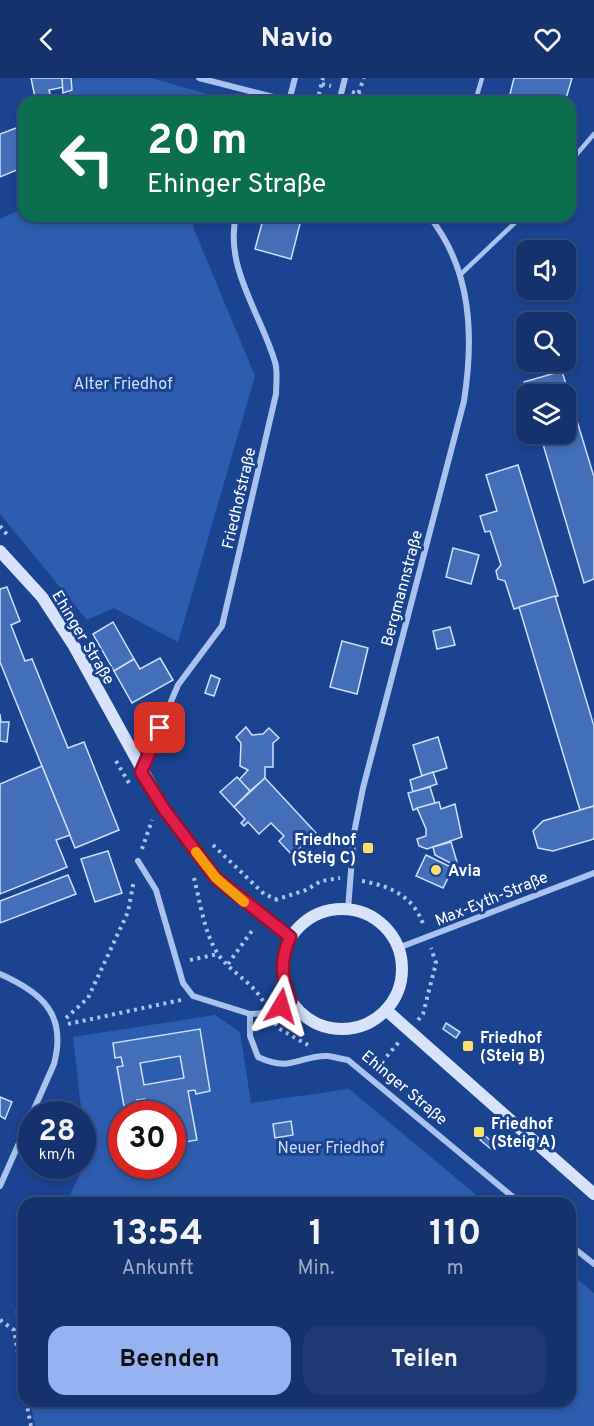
<!DOCTYPE html>
<html lang="de">
<head>
<meta charset="utf-8">
<style>
  body { margin:0; font-family:Overpass,sans-serif; background:#1d3b72; color:#f1f3f6; height:100vh; display:flex; flex-direction:column; font-size:22px; white-space:nowrap }
  * { box-sizing:border-box; margin:0 }
  p { font-size:20px; color:#9daac2 }
  .icon { flex:none; width:33px; height:33px; fill:none; stroke:currentColor; stroke-width:2; stroke-linecap:round; stroke-linejoin:round }
  .map { position:relative; flex:1; overflow:hidden }
  .side { position:absolute; left:18px; top:1119px; width:558px; height:210px; display:flex; flex-direction:column; background:#14336c; border-radius:18px; box-shadow:0 3px 9px #0003,0 0 0 2px #334e7f }
  .side>* { flex:none }
  .top-card { position:absolute; left:18px; top:18px; width:558px; height:126px; border-radius:18px; box-shadow:0 3px 9px #0003,0 0 0 2px #334e7f; background:#0b6e4f; color:#fff; overflow:hidden }
  .controls { position:absolute; left:516px; top:162px; display:grid; gap:12px }
  .controls a { display:grid; place-items:center; width:60px; height:60px; border-radius:12px; background:#14336c; box-shadow:0 3px 9px #0003,0 0 0 2px #334e7f; font-size:30px }
  .speed { position:absolute; left:18px; top:1023px; display:flex; gap:12px; font-size:30px; font-weight:700; text-align:center }
  .speed>* { display:grid; place-content:center; width:78px; height:78px; border-radius:50%; background:#14336c; box-shadow:0 3px 9px #0003,0 0 0 2px #334e7f; line-height:1 }
  .speed small { font-size:15px; font-weight:400 }
  .speed .limit { border:9px solid #d22; background:#fff; color:#111 }
  .pin { position:absolute; display:grid; place-items:center; width:51px; height:51px; color:#fff; margin:-26px; border-radius:12px; box-shadow:0 3px 9px #0006 }
  .me { position:absolute; width:66px; margin:-33px; rotate:7deg; stroke-linejoin:round; filter:drop-shadow(0 0 4px #0008) }
  .turn { display:flex; align-items:center; gap:21px; height:126px; padding:0 30px; font-size:27px }
  .turn .icon { width:78px; height:78px; stroke-width:2.5 }
  .turn b { display:block; font-size:42px; line-height:51px }
  .eta { display:flex; justify-content:space-evenly; align-items:center; height:102px; text-align:center }
  .eta b { font-size:36px; font-weight:700; line-height:42px }
  .button { display:flex; gap:12px; margin-top:auto; padding:12px 30px }
  .button a { flex:1; height:69px; border-radius:18px; background:#95b2f1; color:#111; font-size:24px; font-weight:700; line-height:69px; text-align:center }
  .button a+a { background:#1d3b72; color:#f1f3f6 }
  header { display:flex; justify-content:space-between; align-items:center; height:78px; padding:0 30px; background:#14336c; font-size:27px; font-weight:700 }
  .map>svg:first-child { display:block }
  .green { fill:#2d5dae; fill-rule:evenodd }
  .building { fill:#436eb8; stroke:#cfdffa; stroke-width:1.5; fill-rule:evenodd }
  .lines { fill:none; stroke-linecap:round; stroke-linejoin:round }
  .path { stroke:#a9c3ee; stroke-width:4; stroke-dasharray:3 4.5; stroke-linecap:butt }
  .service { stroke:#a9c3ee; stroke-width:4.5 }
  .minor { stroke:#a9c3ee; stroke-width:6 }
  .secondary { stroke:#d6e3fa; stroke-width:12 }
  .route-casing { stroke:#92132f; stroke-width:15 }
  .route { stroke:#e11d48; stroke-width:10 }
  .slow { stroke:#f59e0b; stroke-width:10 }
  .poi-dot { fill:#ffdf67; stroke:#1a4490; stroke-width:2 }
  .labels { text-anchor:middle; stroke-width:6; stroke-linejoin:round; paint-order:stroke }
  .park-label { font-size:16px; fill:#cfdffa; stroke:#1a4490 }
  .street-label { font-size:16px; fill:#fff; stroke:#1a4490 }
  .poi-label { font-size:16px; font-weight:bold; fill:#fff; stroke:#1a4490; text-anchor:start }
</style>
</head>
<body>
<header><svg class="icon" aria-label="back" viewBox="0 0 24 24"><path d="M15 5l-7 7 7 7"/></svg>Navio<svg class="icon" aria-label="heart" viewBox="0 0 24 24"><path d="M12 20l-8-8c-3-5 5-10 8-4 3-6 11-1 8 4z"/></svg></header>
<div class="map">
<svg width="594" height="1348" viewBox="0 0 594 1348">
  <rect width="100%" height="100%" fill="#1a4490"/>
  <!-- green -->
  <g class="green">
    <path d="M73,0H151L218,19L217,24H66Z"/>
    <path d="M24,130V138H195L193,149L255,298L178,564L114,530L87,542L0,436V141Z"/>
    <path d="M215,937L240,954L251,1025L349,1011L486,1125H66L87,1081L73,959ZM122,1036H172V1088H122Z"/>
    <path d="M570,1195L594,1215V1348H35L30,1323H570Z"/>
    <path d="M24,1213V1286L15,1233Z"/>
  </g>
  <!-- building -->
  <g class="building">
    <path d="M31,0H62L64,9L49,12L51,20L36,24Z"/>
    <path d="M62,0H71L72,12L63,15Z"/>
    <path d="M514,0H572L565,24H508Z"/>
    <path d="M24,47V89L0,99V56Z"/>
    <path d="M264,138H302L291,181L255,171Z"/>
    <path d="M562,293L594,399V501L584,505L540,356H566V316H528L524,304Z"/>
    <path d="M518,387L558,518L514,531L505,503L498,501L496,493L501,487L490,453L485,454L480,438L497,433L486,397Z"/>
    <path d="M453,470L479,477L471,506L446,499Z"/>
    <path d="M7,509L20,543L11,547L25,583L32,581L68,670L84,664L119,752L75,770L0,584V511Z"/>
    <path d="M555,518L594,648V728L580,732L519,529Z"/>
    <path d="M113,544L134,581L114,593L93,556Z"/>
    <path d="M450,549L455,567L437,571L433,553Z"/>
    <path d="M342,563L368,570L357,616L330,609Z"/>
    <path d="M160,580L173,602L132,625L114,593L134,581L140,591Z"/>
    <path d="M211,597L220,601L214,618L205,615Z"/>
    <path d="M0,636L1,644H9L7,664L0,663Z"/>
    <path d="M246,649L252,657L263,656L269,650L279,660L273,665V689H265V700L250,713L239,702L248,692L240,688L241,665L236,659Z"/>
    <path d="M438,659L447,690L422,698L413,667Z"/>
    <path d="M42,688L70,757L56,762L67,789L0,816V706Z"/>
    <path d="M433,694L437,706L413,714L410,702Z"/>
    <path d="M237,699L250,713L234,729L220,714Z"/>
    <path d="M265,700L316,755L292,777L279,763L284,758L271,745L259,756L248,744L244,748L241,745L245,741L234,729Z"/>
    <path d="M430,709L435,725L413,732L408,715Z"/>
    <path d="M439,724L441,731L455,726L462,759L427,771L419,768L417,761L426,758V751L417,730Z"/>
    <path d="M594,728V761L553,773L538,770L533,753L543,743Z"/>
    <path d="M451,764L457,784L452,786L435,777L433,769Z"/>
    <path d="M108,773L122,815L95,824L81,781Z"/>
    <path d="M426,777L453,790L443,810L416,798Z"/>
    <path d="M68,797L76,816L0,845V823Z"/>
    <path d="M446,945L460,954L456,960L443,951Z"/>
    <path d="M200,951L210,1013L196,1016L195,1012L188,1013L197,1062L172,1066V1036H147L145,1021L137,1022L138,1025L124,1028L117,989L123,988L121,979L115,980L113,965ZM180,978L184,1000L144,1007L140,985Z"/>
    <path d="M0,1019L12,1024L5,1041L0,1038Z"/>
    <path d="M291,1043L293,1057L275,1060L273,1046Z"/>
    <path d="M484,1057L495,1066L491,1071L480,1062Z"/>
  </g>
  <g class="lines">
    <!-- path -->
    <g class="path">
      <path d="M322,6L331,8"/>
      <path d="M352,14L358,16L364,0"/>
      <path d="M358,16L377,23"/>
      <path d="M317,24L323,0"/>
      <path d="M0,448L9,459"/>
      <path d="M116,683L129,705"/>
      <path d="M213,767L264,816L276,821"/>
      <path d="M142,771L152,742"/>
      <path d="M194,800C200,823 204,855 218,876C230,894 251,903 263,923"/>
      <path d="M362,803C391,808 415,819 424,849"/>
      <path d="M275,822L306,812L321,803L340,800"/>
      <path d="M190,882L218,876"/>
      <path d="M228,886L254,850"/>
      <path d="M66,940L88,920L128,834L134,802"/>
      <path d="M418,942L423,936L436,885L431,870"/>
      <path d="M275,945L278,950L308,967"/>
      <path d="M68,946L181,922"/>
      <path d="M377,990L399,964"/>
      <path d="M0,1242L14,1252L24,1309"/>
      <path d="M26,1323L31,1348"/>
    </g>
    <!-- service -->
    <g class="service">
      <path d="M475,24L482,0"/>
      <path d="M570,84L594,56"/>
      <path d="M461,196L522,138"/>
    </g>
    <!-- minor -->
    <g class="minor">
      <path d="M199,0L293,24"/>
      <path d="M289,23L295,0"/>
      <path d="M339,24L345,0"/>
      <path d="M142,692L178,607L222,548L276,316C276,306 278,293 275,284C261,236 224,189 236,138"/>
      <path d="M138,783L156,812L183,905L193,918L250,936L269,935L290,922"/>
      <path d="M348,831L354,755L363,710L464,323C474,258 472,192 429,138"/>
      <path d="M398,870L594,795"/>
      <path d="M0,896C43,915 67,937 54,986L0,1108"/>
      <path d="M250,936V958L258,979C292,995 299,977 328,978C335,979 341,981 348,982L520,1125"/>
      <path d="M570,1167L594,1186"/>
    </g>
    <!-- secondary -->
    <g class="secondary">
      <path d="M0,473L42,519L74,568L164,731L216,800L290,859"/>
      <circle cx="342" cy="891" r="60"/>
      <path d="M386,932L594,1116"/>
    </g>
  </g>
  <g class="lines">
    <defs>
      <path id="route" d="M160,650L141,694L164,731L216,800L290,859C280,882 281,900 290,922L281,928"/>
    </defs>
    <!-- route casing -->
    <use href="#route" class="route-casing"/>
    <!-- route -->
    <use href="#route" class="route"/>
    <!-- slow -->
    <path class="slow" d="M196,774L216,800L244,824"/>
  </g>
  <!-- markers -->
  <g class="poi-dot">
    <rect x="362" y="764" width="12" height="12" rx="3"/>
    <circle cx="436" cy="792" r="6"/>
    <rect x="462" y="962" width="12" height="12" rx="3"/>
    <rect x="473" y="1048" width="12" height="12" rx="3"/>
  </g>
  <g class="labels">
    <!-- park labels -->
    <g class="park-label">
      <text x="123" y="311">Alter Friedhof</text>
      <text x="331" y="1075">Neuer Friedhof</text>
    </g>
    <!-- street labels -->
    <g class="street-label">
      <text transform="translate(238 420) rotate(-77)" y="6">Friedhofstraße</text>
      <text transform="translate(401 510) rotate(-75)" y="6">Bergmannstraße</text>
      <text transform="translate(84 559) rotate(59)" y="6">Ehinger Straße</text>
      <text transform="translate(491 820) rotate(-22)" y="6">Max-Eyth-Straße</text>
      <text transform="translate(405 1009) rotate(40)" y="6">Ehinger Straße</text>
    </g>
    <!-- poi labels -->
    <g class="poi-label">
      <text x="356" y="767" text-anchor="end">Friedhof<tspan x="356" dy="18">(Steig C)</tspan></text>
      <text x="448" y="798">Avia</text>
      <text x="480" y="965">Friedhof<tspan x="480" dy="18">(Steig B)</tspan></text>
      <text x="491" y="1051">Friedhof<tspan x="491" dy="18">(Steig A)</tspan></text>
    </g>
  </g>
</svg>
<div class="controls">
<a><svg class="icon" aria-label="sound" viewBox="0 0 24 24"><path d="M4 9h4l5-4v14l-5-4H4zM17 9q2 3 0 6"/></svg></a>
<a><svg class="icon" aria-label="search" viewBox="0 0 24 24"><circle cx="10" cy="10" r="6"/><path d="M15 15l6 6"/></svg></a>
<a><svg class="icon" aria-label="layers" viewBox="0 0 24 24"><path d="M12 4l9 5-9 5-9-5zM3 14l9 5 9-5"/></svg></a>
</div>
<div class="speed"><div>28<small>km/h</small></div><div class="limit">30</div></div>
<div class="pin" style="left:160px;top:650px;background:#d93025"><svg class="icon" aria-label="arrive" viewBox="0 0 24 24"><path d="M6 21V4h12l-3 4 3 4H6"/></svg></div>
<svg class="me" style="left:281px;top:928px" viewBox="-20 -20 40 40"><path d="M0-17L14 15 0 8-14 15z" fill="#e11d48" stroke="#fff" stroke-width="4"/></svg>
<div class="top-card">
<div class="turn"><svg class="icon" aria-label="left" viewBox="0 0 24 24"><path d="M17 20v-9H6M10 6l-5 5 5 5"/></svg><div><b>20 m</b>Ehinger Straße</div></div>
</div>
<section class="side">
<div class="eta">
<div><b>13:54</b><p>Ankunft</p></div>
<div><b>1</b><p>Min.</p></div>
<div><b>110</b><p>m</p></div>
</div>
<div class="button"><a>Beenden</a><a>Teilen</a></div>
</section>
</div>
</body>
</html>
